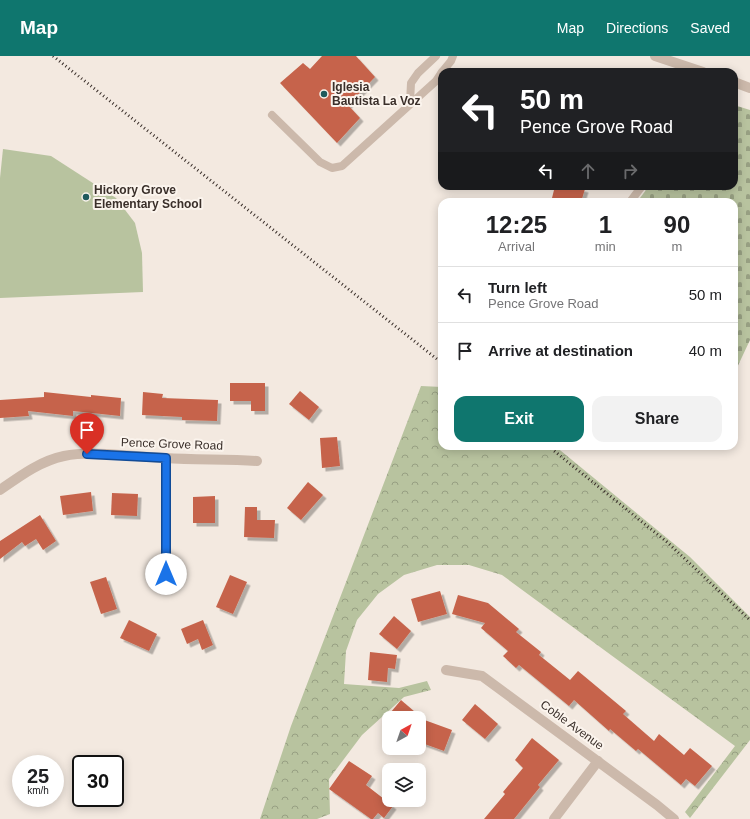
<!DOCTYPE html>
<html lang="en">
<head>
<meta charset="utf-8">
<style>
  body { margin:0; font-family:Helvetica,sans-serif; background:#f2f2f2; color:#202124; height:100vh; display:flex; flex-direction:column; font-size:15px; white-space:nowrap }
  * { box-sizing:border-box; margin:0 }
  p { font-size:13px; color:#757577 }
  .icon { flex:none; width:22px; height:22px; fill:none; stroke:currentColor; stroke-width:2; stroke-linecap:round; stroke-linejoin:round }
  .map { position:relative; flex:1; overflow:hidden }
  .side { position:absolute; left:438px; top:142px; width:300px; height:252px; display:flex; flex-direction:column; background:#fff; border-radius:12px; box-shadow:0 2px 10px #0003 }
  .side>* { flex:none }
  .guide { position:absolute; left:438px; top:12px; width:300px; height:122px; border-radius:12px; box-shadow:0 2px 10px #0003; background:#202124; color:#fff; overflow:hidden }
  .needle { width:26px; rotate:40deg }
  .tools { position:absolute; left:382px; top:655px; display:grid; gap:8px }
  .tools a { display:grid; place-items:center; width:44px; height:44px; border-radius:8px; background:#fff; box-shadow:0 2px 10px #0003; font-size:20px }
  .speed { position:absolute; left:12px; top:699px; display:flex; gap:8px; font-size:20px; font-weight:700; text-align:center }
  .speed>* { display:grid; place-content:center; width:52px; height:52px; border-radius:50%; background:#fff; box-shadow:0 2px 10px #0003; line-height:1 }
  .speed small { font-size:10px; font-weight:400 }
  .speed .limit { border:2px solid #111; border-radius:6px; background:#fff; color:#111 }
  .pin { position:absolute; display:grid; place-items:center; width:34px; height:34px; color:#fff; margin:-41px -17px; border-radius:50% 50% 50% 0; rotate:-45deg; box-shadow:0 0 4px #0007 }
  .pin .icon { rotate:45deg }
  .me { position:absolute; width:44px; margin:-22px; rotate:0deg; stroke-linejoin:round; filter:drop-shadow(0 0 3px #0008) }
  .turn { display:flex; align-items:center; gap:14px; height:84px; padding:0 16px; font-size:18px }
  .turn .icon { width:52px; height:52px; stroke-width:2.5 }
  .turn b { display:block; font-size:28px; line-height:34px }
  .lanes { display:flex; align-items:center; height:38px; padding:0 16px; background:#0003; justify-content:center; gap:20px; direction:ltr }
  .lanes .off { opacity:.35 }
  .eta { display:flex; justify-content:space-evenly; align-items:center; height:68px; text-align:center }
  .eta b { font-size:24px; font-weight:700; line-height:28px }
  .cta { display:flex; gap:8px; margin-top:auto; padding:8px 16px }
  .cta a { flex:1; height:46px; border-radius:12px; background:#0f766e; color:#fff; font-size:16px; font-weight:700; line-height:46px; text-align:center }
  .cta a+a { background:#f2f2f2; color:#202124 }
  ul { padding:0; list-style:none }
  li { display:flex; align-items:center; gap:12px; height:56px; padding:0 16px; border-top:1px solid #e0e0e0 }
  li div { flex:1 }
  li b { display:block; font-size:15px }
  li em { font-style:normal }
  header { display:flex; align-items:center; gap:24px; box-sizing:border-box; height:56px; padding:0 20px; background:#0f766e; color:#fff }
  header strong { font-size:19px }
  nav { display:flex; gap:22px; margin-inline-start:auto; font-size:14px }
  .map>svg:first-child { display:block }
  .grass { fill:#b8c39f }
  .forest { fill:url(#forest-crowns) }
  .cemetery { fill:url(#cemetery-stones) }
  .building { fill:#c6644b; filter:url(#shadow) }
  .lines { fill:none; stroke-linecap:round; stroke-linejoin:round }
  .service { stroke:#ccb9ab; stroke-width:8 }
  .minor { stroke:#ccb9ab; stroke-width:10 }
  .tertiary { stroke:#ccb9ab; stroke-width:10 }
  .rail { stroke:#3a2f2a; stroke-width:3; stroke-dasharray:1 3; stroke-linecap:butt }
  .route-casing { stroke:#114b97; stroke-width:10 }
  .route { stroke:#1a73e8; stroke-width:7 }
  .poi-dot { fill:#1f5a5c; stroke:#fbf4ed; stroke-width:1.5 }
  .labels { text-anchor:middle; stroke-width:4; stroke-linejoin:round; paint-order:stroke }
  .poi-label { font-size:12px; font-weight:bold; fill:#3a2f2a; stroke:#fbf4ed; text-anchor:start }
  .street-label { font-size:12px; fill:#3a2f2a; stroke:#fbf4ed }
</style>
</head>
<body>
<header>
<strong>Map</strong>
<nav><a>Map</a><a>Directions</a><a>Saved</a></nav>
</header>
<div class="map">
<svg width="750" height="763" viewBox="0 0 750 763">
  <defs>
    <pattern id="forest-crowns" width="20" height="18" patternUnits="userSpaceOnUse"><rect width="20" height="18" fill="#b8c39f"/><path d="M2 6a3 3 0 1 1 6 0M12 15a3 3 0 1 1 6 0" fill="none" stroke="#979f82"/></pattern>
    <pattern id="cemetery-stones" width="16" height="16" patternUnits="userSpaceOnUse"><rect width="16" height="16" fill="#b8c39f"/><path d="M2 7V4a2 2 0 0 1 4 0v3zM10 15v-3a2 2 0 0 1 4 0v3z" fill="#979f82"/></pattern>
    <filter id="shadow"><feDropShadow dx="3.5" dy="3.5" stdDeviation="0" flood-color="#0004"/></filter>
  </defs>
  <rect width="100%" height="100%" fill="#f3e9e0"/>
  <!-- grass -->
  <path class="grass" d="M3,93L51,100L116,142L135,167L142,197L143,236L0,242V122Z"/>
  <!-- forest -->
  <path class="forest" d="M421,330L442,331V390H555L690,501L750,561V684L690,762L685,756L735,690L502,519L469,509H437L404,519L378,538L357,564L346,595L344,628L399,632L427,625L431,634L404,641L362,679L329,723L330,758L317,763H260L291,670Z"/>
  <!-- cemetery -->
  <path class="cemetery" d="M734,49L750,54V284L734,318V146H637L649,130H734Z"/>
  <!-- building -->
  <g class="building">
    <path d="M322,0H356L375,21L348,49L360,62L337,87L280,27L303,7L310,13Z"/>
    <path d="M555,130H573L585,133L581,146H551Z"/>
    <path d="M230,327H265V355H251V345H230Z"/>
    <path d="M300,335L319,351L309,364L289,348Z"/>
    <path d="M44,336L91,341V339L121,342L120,360L73,355V360L28,355L29,360L0,362V344L44,341Z"/>
    <path d="M143,336L163,338L162,342L218,344L217,365L182,364V361L142,359Z"/>
    <path d="M337,381L340,410L322,412L320,382Z"/>
    <path d="M308,426L323,439L301,464L287,452Z"/>
    <path d="M91,436L93,455L63,459L60,440Z"/>
    <path d="M112,437L138,438L137,460L111,459Z"/>
    <path d="M215,440V467H193V441Z"/>
    <path d="M245,451H257V464H275L274,482L244,481Z"/>
    <path d="M40,459L56,485L43,494L36,483L25,490L22,486L0,503V485Z"/>
    <path d="M230,519L247,526L233,558L216,551Z"/>
    <path d="M106,521L117,553L101,558L90,526Z"/>
    <path d="M440,535L447,558L418,566L411,543Z"/>
    <path d="M458,539L488,547L519,573L516,576L541,596L539,599L570,624L578,615L626,655L623,658L654,685L659,678L684,699L690,692L712,710L695,730L686,723L681,729L638,693L636,695L610,673L609,675L574,644L569,650L519,609L516,612L503,600L508,595L481,572L485,567L452,558Z"/>
    <path d="M394,560L411,575L397,593L379,578Z"/>
    <path d="M129,564L157,578L149,595L120,582Z"/>
    <path d="M203,564L213,589L202,594L198,583L187,588L181,573Z"/>
    <path d="M370,596L397,599L395,613L388,612L387,626L368,624Z"/>
    <path d="M401,644L422,662H419L452,674L444,695L419,686V662H386Z"/>
    <path d="M475,648L498,668L485,683L462,664Z"/>
    <path d="M532,682L559,704L538,729L540,731L514,763H484L505,738L503,736L523,712L515,704Z"/>
    <path d="M349,705L372,720L366,729L393,750L384,762L378,757L373,763H371L329,733Z"/>
  </g>
  <g class="lines">
    <!-- service -->
    <g class="service">
      <path d="M442,16L451,5L453,0"/>
      <path d="M410,47L411,27L418,17L436,0"/>
      <path d="M272,59L320,106L332,112L342,110L436,25L442,16"/>
      <path d="M630,146L642,130"/>
    </g>
    <!-- minor -->
    <g class="minor">
      <path d="M0,434C20,420 40,405 64,400C93,394 135,401 165,402C196,404 226,403 257,405"/>
      <path d="M166,518V402"/>
      <path d="M446,614L482,620L657,749L674,763"/>
      <path d="M554,763L598,705"/>
    </g>
    <!-- tertiary -->
    <g class="tertiary">
      <path d="M655,0L703,16"/>
      <path d="M734,26L750,32"/>
    </g>
    <!-- rail -->
    <g class="rail">
      <path d="M53,0L442,307"/>
      <path d="M548,390L667,486L750,564"/>
    </g>
  </g>
  <g class="lines">
    <defs>
      <path id="route" d="M87,398L166,402V518"/>
    </defs>
    <!-- route casing -->
    <use href="#route" class="route-casing"/>
    <!-- route -->
    <use href="#route" class="route"/>
  </g>
  <!-- markers -->
  <g class="poi-dot">
    <circle cx="324" cy="38" r="4"/>
    <circle cx="86" cy="141" r="4"/>
  </g>
  <g class="labels">
    <!-- poi labels -->
    <g class="poi-label">
      <text x="332" y="35">Iglesia<tspan x="332" dy="14">Bautista La Voz</tspan></text>
      <text x="94" y="138">Hickory Grove<tspan x="94" dy="14">Elementary School</tspan></text>
    </g>
    <!-- street labels -->
    <g class="street-label">
      <text transform="translate(172 388) rotate(2)" y="4">Pence Grove Road</text>
      <text transform="translate(572 669) rotate(36)" y="4">Coble Avenue</text>
    </g>
  </g>
</svg>
<div class="tools">
<a><svg class="needle" viewBox="-14 -14 28 28"><path d="M0-13l5 13h-10z" fill="#e53935"/><path d="M0 13l5-13h-10z" fill="#757577"/></svg></a>
<a><svg class="icon" aria-label="layers" viewBox="0 0 24 24"><path d="M12 4l9 5-9 5-9-5zM3 14l9 5 9-5"/></svg></a>
</div>
<div class="speed"><div>25<small>km/h</small></div><div class="limit">30</div></div>
<div class="pin" style="left:87px;top:398px;background:#d93025"><svg class="icon" aria-label="arrive" viewBox="0 0 24 24"><path d="M6 21V4h12l-3 4 3 4H6"/></svg></div>
<svg class="me" style="left:166px;top:518px" viewBox="-20 -20 40 40"><circle r="19" fill="#fff"/><path d="M0-13L10 11 0 6-10 11z" fill="#1a73e8"/></svg>
<div class="guide">
<div class="turn"><svg class="icon" aria-label="left" viewBox="0 0 24 24"><path d="M17 20v-9H6M10 6l-5 5 5 5"/></svg><div><b>50 m</b>Pence Grove Road</div></div>
<div class="lanes"><svg class="icon" aria-label="left" viewBox="0 0 24 24"><path d="M17 20v-9H6M10 6l-5 5 5 5"/></svg><svg class="icon off" aria-label="ahead" viewBox="0 0 24 24"><path d="M12 20V5M6 11l6-6 6 6"/></svg><svg class="icon off" aria-label="right" viewBox="0 0 24 24"><path d="M7 20v-9h11M14 6l5 5-5 5"/></svg></div>
</div>
<section class="side">
<div class="eta">
<div><b>12:25</b><p>Arrival</p></div>
<div><b>1</b><p>min</p></div>
<div><b>90</b><p>m</p></div>
</div>
<ul>
<li><svg class="icon" aria-label="left" viewBox="0 0 24 24"><path d="M17 20v-9H6M10 6l-5 5 5 5"/></svg><div><b>Turn left</b><p>Pence Grove Road</p></div><em>50 m</em></li>
<li><svg class="icon" aria-label="arrive" viewBox="0 0 24 24"><path d="M6 21V4h12l-3 4 3 4H6"/></svg><div><b>Arrive at destination</b></div><em>40 m</em></li>
</ul>
<div class="cta"><a>Exit</a><a>Share</a></div>
</section>
</div>
</body>
</html>
